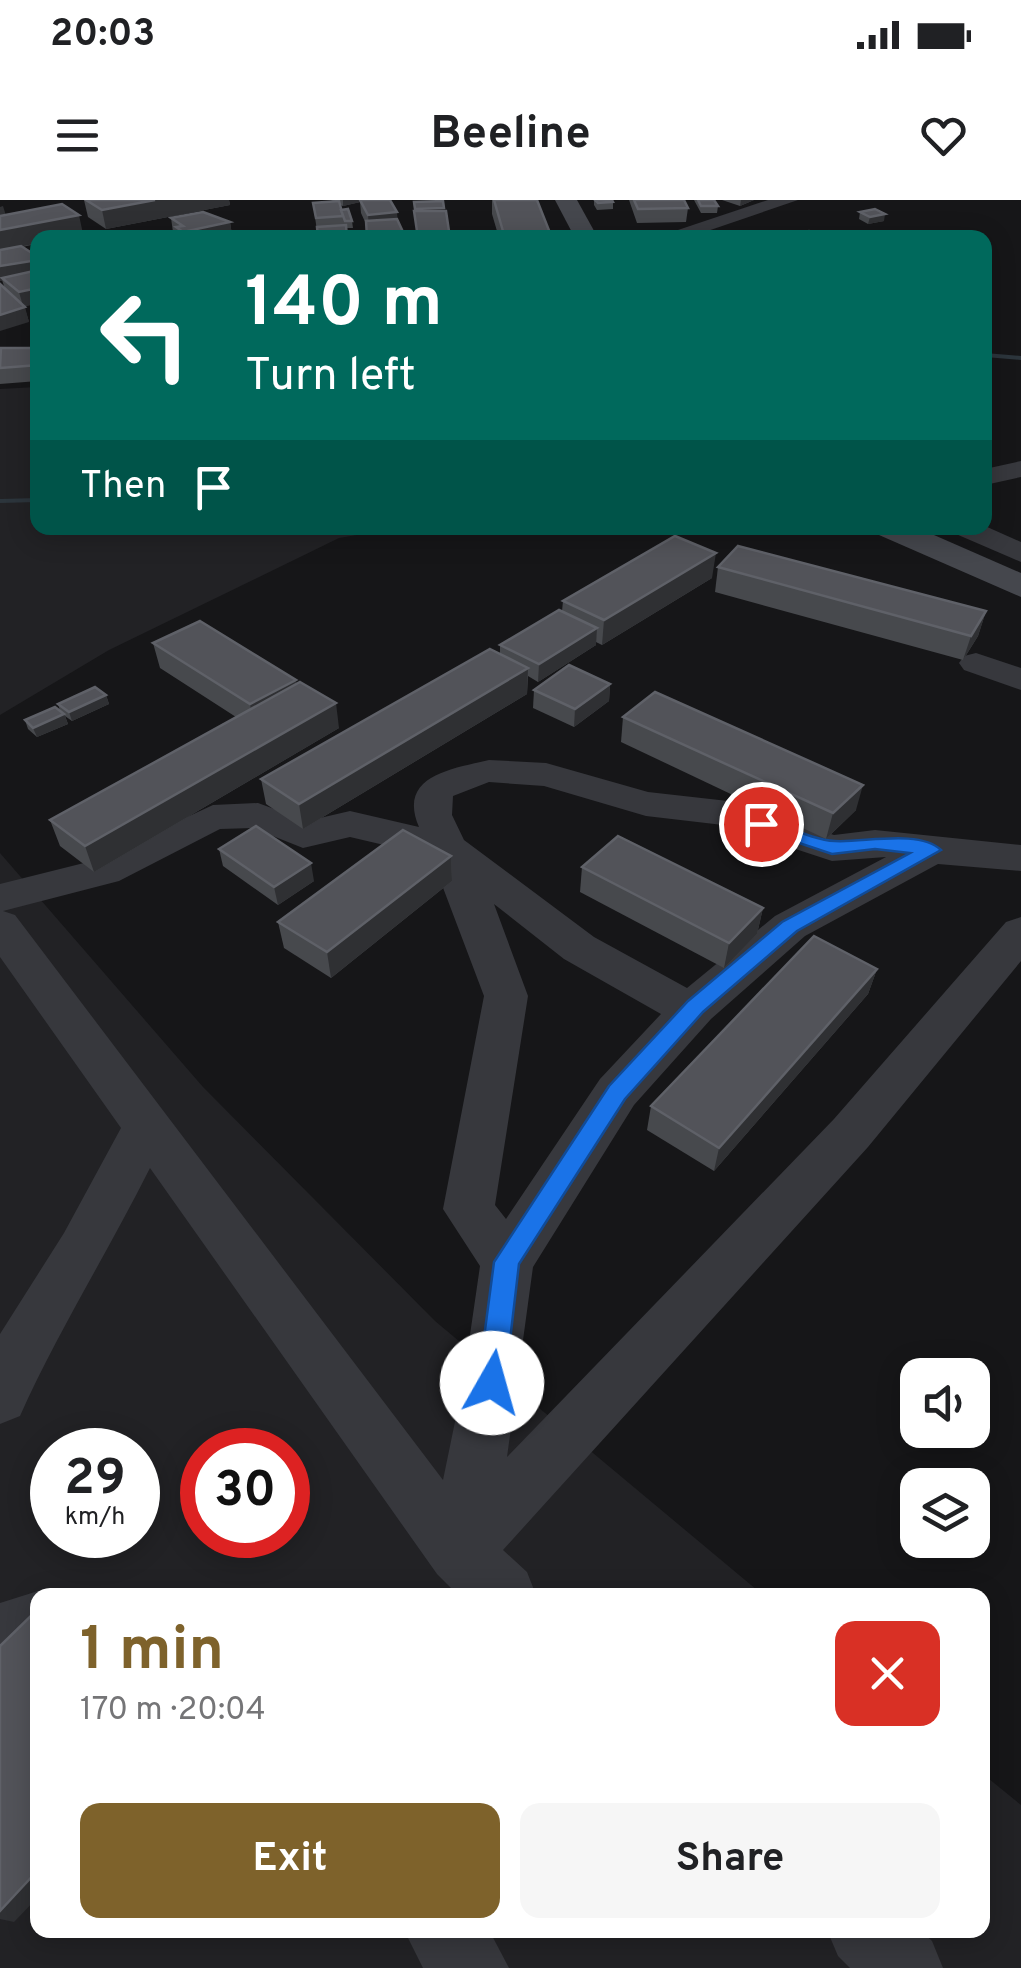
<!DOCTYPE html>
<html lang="en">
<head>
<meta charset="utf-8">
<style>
  body { margin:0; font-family:Overpass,sans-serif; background:#f6f6f6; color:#202124; height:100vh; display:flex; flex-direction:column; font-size:38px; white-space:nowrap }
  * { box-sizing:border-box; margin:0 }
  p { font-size:32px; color:#757577 }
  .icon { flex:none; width:55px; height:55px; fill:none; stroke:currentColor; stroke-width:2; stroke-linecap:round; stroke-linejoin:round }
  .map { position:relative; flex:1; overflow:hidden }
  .panel { position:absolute; left:30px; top:1388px; width:960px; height:350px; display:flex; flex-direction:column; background:#fff; border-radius:20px; box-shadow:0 5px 25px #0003 }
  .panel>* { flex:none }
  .banner { position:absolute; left:30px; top:30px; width:962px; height:305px; border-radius:20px; box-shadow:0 5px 25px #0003; background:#00695c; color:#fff; overflow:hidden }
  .buttons { position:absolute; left:900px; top:1158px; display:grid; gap:20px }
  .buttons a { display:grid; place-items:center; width:90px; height:90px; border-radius:20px; background:#fff; box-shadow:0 5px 25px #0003; font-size:50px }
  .speed { position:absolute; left:30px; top:1228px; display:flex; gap:20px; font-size:50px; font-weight:700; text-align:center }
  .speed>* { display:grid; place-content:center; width:130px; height:130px; border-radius:50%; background:#fff; box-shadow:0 5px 25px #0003; line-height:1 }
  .speed small { font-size:25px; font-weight:400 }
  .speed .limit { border:15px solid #d22; background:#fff; color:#111 }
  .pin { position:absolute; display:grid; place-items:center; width:85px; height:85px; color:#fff; margin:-42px; border:5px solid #fff; border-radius:50%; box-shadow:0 2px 10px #0007 }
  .me { position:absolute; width:110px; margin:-55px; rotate:7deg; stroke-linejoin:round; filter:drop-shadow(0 0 8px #0008) }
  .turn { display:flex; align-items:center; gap:35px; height:210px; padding:0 50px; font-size:45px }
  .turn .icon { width:130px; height:130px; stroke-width:2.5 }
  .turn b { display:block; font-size:70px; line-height:85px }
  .then { display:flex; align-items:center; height:95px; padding:0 50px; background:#0003; gap:20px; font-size:38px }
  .round { display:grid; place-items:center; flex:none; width:105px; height:105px; border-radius:20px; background:#f6f6f6 }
  .head { display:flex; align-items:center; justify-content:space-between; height:170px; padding:0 50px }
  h1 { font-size:60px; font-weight:700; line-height:75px; color:#7e622b }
  .action { display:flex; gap:20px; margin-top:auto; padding:20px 50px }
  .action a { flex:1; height:115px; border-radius:20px; background:#7e622b; color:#fff; font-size:40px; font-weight:700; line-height:115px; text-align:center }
  .action a+a { background:#f6f6f6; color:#202124 }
  .status { display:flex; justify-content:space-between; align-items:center; height:70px; padding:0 50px; background:#fff; direction:ltr }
  .status svg { height:28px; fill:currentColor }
  header { display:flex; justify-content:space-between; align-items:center; height:130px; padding:0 50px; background:#fff; font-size:45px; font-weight:700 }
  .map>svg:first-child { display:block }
  .built { fill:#222225; fill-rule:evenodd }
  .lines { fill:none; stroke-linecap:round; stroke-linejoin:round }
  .stream { fill:#2c353c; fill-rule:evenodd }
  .minor { fill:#37383d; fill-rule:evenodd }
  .secondary { fill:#45474d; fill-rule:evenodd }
  .wall { fill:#47494d }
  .shaded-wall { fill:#2f3033 }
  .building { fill:#525359; stroke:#5f6168; stroke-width:2.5 }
  .route { fill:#1a73e8; stroke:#114b97; stroke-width:2.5 }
</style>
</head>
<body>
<div class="status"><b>20:03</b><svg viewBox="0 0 49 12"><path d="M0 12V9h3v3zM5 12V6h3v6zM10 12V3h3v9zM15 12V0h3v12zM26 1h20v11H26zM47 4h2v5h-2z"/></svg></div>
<header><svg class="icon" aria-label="menu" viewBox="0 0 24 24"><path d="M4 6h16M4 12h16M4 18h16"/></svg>Beeline<svg class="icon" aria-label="heart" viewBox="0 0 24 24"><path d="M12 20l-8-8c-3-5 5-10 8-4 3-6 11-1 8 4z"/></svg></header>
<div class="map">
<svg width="1021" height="1768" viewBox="0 0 1021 1768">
  <rect width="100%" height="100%" fill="#161618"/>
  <!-- built -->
  <g class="built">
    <path d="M37,187L38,328H398L339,338L109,450L0,515V189Z"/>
    <path d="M0,653L203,887L435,1121L763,1395H38V1730H982L983,1574L1021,1605V1768H0ZM52,1250H138V1335H52ZM202,1250H288V1335H202Z"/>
  </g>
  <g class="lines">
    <!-- stream -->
    <g class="stream">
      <path d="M985,153L1021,156V160L985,157Z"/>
      <path d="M38,298V302L0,303V299Z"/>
    </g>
    <!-- minor -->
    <g class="minor">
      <path d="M768,0H798L687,38H654Z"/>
      <path d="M1021,261V277L985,285V269Z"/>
      <path d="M985,326L1021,342V362L956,334L951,328Z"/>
      <path d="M976,453L1021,468V490L964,470L959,463L964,456Z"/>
      <path d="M489,560L546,563L648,592L728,601L834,635L875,630L1021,645V671L938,664L805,736L711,819L634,905L533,1067L507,1257L834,919L1006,722L1021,717V761L868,947L503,1350L527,1372L536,1395H458L437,1374L150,968C108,1052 58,1131 20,1216L0,1224V1134L64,1033L121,928L0,757V684L92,661L213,605L258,603L307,621L350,611L419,627C397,576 451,569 489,560ZM489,582L544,586L646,616L723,625L832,661L886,657L775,716L687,788L594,737L464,640L452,615L453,596ZM253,628L303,648L350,637L431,656L484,796L443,1009L480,1066L463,1183L443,1280L15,715L3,711L119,681L220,629ZM494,704L564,759L661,814L600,879L506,1019L495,1005L528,796Z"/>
      <path d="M38,1391L49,1395H38V1456L0,1469V1403Z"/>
      <path d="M404,1730H489L509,1768H423Z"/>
      <path d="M827,1730H920L932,1741L943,1768H850L838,1756Z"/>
    </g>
    <!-- secondary -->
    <g class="secondary">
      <path d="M555,0H577L598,38H575Z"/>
      <path d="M874,328H918L1021,373V397L879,335Z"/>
    </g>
  </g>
  <!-- wall -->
  <g class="wall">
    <path d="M84,0H229L230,5L106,29L88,17Z"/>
    <path d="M331,0H390L397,12V20L403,32V38H367L366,24L361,13L360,2L343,6L340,5L341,10L352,21L353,28H346L318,38L313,3L334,2Z"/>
    <path d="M492,0H494L552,38H499L492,14Z"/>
    <path d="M594,0H612L613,2V9L597,10L594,5Z"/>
    <path d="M629,0H684L688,8L686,22L637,23Z"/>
    <path d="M694,0H714L718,6L717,13H701Z"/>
    <path d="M722,0H754L740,6Z"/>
    <path d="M860,12L884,21L868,24L859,19Z"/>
    <path d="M6,15L83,34L22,47L38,57V104L24,106L29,122L5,89L2,80L0,81Z"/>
    <path d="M171,18L230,22L232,35L223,38H178L177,34L173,32Z"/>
    <path d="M38,148V181L0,184V153Z"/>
    <path d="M718,367L986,411L978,436L963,460L715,392Z"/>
    <path d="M712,378L602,445L596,442V445L538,482L528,476L527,494L303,629L266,604L261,579L500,454V445L562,411L563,401Z"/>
    <path d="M153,443L297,484L339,528L94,672L60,646L50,620L236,517L160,468Z"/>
    <path d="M610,484L609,501L574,527L533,508L534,490Z"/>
    <path d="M106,495L109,504L72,521L65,516L68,524L37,537L28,529L25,520L60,511L58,504Z"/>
    <path d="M623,517L856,610L826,639L621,542Z"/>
    <path d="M219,649L314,681L278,705L223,666Z"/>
    <path d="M451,656L452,681L331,778L284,748L278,722Z"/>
    <path d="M582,667L763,708L757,734L724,768L580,692Z"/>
    <path d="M877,769L868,794L714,971L647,930L651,906Z"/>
  </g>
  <!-- shaded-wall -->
  <g class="shaded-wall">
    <path d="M155,0H229L230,5L106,29L102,10Z"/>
    <path d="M343,0H365V1L343,6Z"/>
    <path d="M741,0H754L740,6Z"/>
    <path d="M3,6L7,19L0,21V7Z"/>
    <path d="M397,12L398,26L369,28L368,15Z"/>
    <path d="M885,14L884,21L868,24L870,17Z"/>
    <path d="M79,15L83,34L67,38H38V43L0,51V30Z"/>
    <path d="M230,22L232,35L223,38H184L183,32Z"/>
    <path d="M38,60V74L2,78V81H0V66Z"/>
    <path d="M38,88V104L23,106L19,92Z"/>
    <path d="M25,107L29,122L0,131V115Z"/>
    <path d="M716,353L712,378L602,445L604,420Z"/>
    <path d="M986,411L978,436L963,460L971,436Z"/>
    <path d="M597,428L596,445L538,482L539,464Z"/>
    <path d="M528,468L527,494L303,629L299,604Z"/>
    <path d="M296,480L300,505L254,529L250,504Z"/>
    <path d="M610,484L609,501L574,527L575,509Z"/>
    <path d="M106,495L109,504L72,521L69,512Z"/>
    <path d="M336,503L339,528L94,672L85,646Z"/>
    <path d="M64,514L68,524L37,537L33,528Z"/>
    <path d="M863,585L856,610L826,639L833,613Z"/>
    <path d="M451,656L452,681L331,778L327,752Z"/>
    <path d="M311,663L314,681L278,705L274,687Z"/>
    <path d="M763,708L757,734L724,768L729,743Z"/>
    <path d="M877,769L868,794L714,971L719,948Z"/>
    <path d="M38,1670V1697L14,1722L0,1719V1711Z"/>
  </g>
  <!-- building -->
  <g class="building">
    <path d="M86,0H155L102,10Z"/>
    <path d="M360,0H390L397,12L368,15Z"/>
    <path d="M494,0H537L552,38H505Z"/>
    <path d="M595,0H612L613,2L598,3Z"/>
    <path d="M634,0H684L688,8L638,9Z"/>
    <path d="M698,0H714L718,6H701Z"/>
    <path d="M339,1L343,16L316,18L313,3Z"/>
    <path d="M443,1L444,8L415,9L414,2Z"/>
    <path d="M62,4L79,15L0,30V16Z"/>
    <path d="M348,9L352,21H345L341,10Z"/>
    <path d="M875,9L885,14L870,17L860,12Z"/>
    <path d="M414,11H446L450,38H418Z"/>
    <path d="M203,12L230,22L183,32L176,27L183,26L171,18Z"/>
    <path d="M397,19L403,32L401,35L367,37L366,21Z"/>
    <path d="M346,25L347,38H318L317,27Z"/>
    <path d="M809,31L823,38H778Z"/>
    <path d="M356,33L357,38H348L347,34Z"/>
    <path d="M21,46L38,57V60L0,66V50Z"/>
    <path d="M38,70V88L19,92L2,78Z"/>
    <path d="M0,84L25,107L0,115Z"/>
    <path d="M1,148H38V165L0,168Z"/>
    <path d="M675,336L716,353L604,420L563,401Z"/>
    <path d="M738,346L986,411L971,436L718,367Z"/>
    <path d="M559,410L597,428L539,464L500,445Z"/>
    <path d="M200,421L296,480L250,504L153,443Z"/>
    <path d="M490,449L528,468L299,604L261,579Z"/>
    <path d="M569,465L610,484L575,509L534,490Z"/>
    <path d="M300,482L336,503L85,646L50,620Z"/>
    <path d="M95,487L106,495L69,512L58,504Z"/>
    <path d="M655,492L863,585L833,613L623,517Z"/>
    <path d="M55,507L64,514L33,528L25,520Z"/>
    <path d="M256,626L311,663L274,687L219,649Z"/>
    <path d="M403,630L451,656L327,752L278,722Z"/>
    <path d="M618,636L763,708L729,743L582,667Z"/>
    <path d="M814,736L877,769L719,948L651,906Z"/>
    <path d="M34,1413L38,1416V1670L0,1711V1446Z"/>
  </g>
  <!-- route -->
  <path class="route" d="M761,618C784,624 811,640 835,641C863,643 919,629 941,650L797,731L703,812L625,899L519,1064L505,1183L501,1192L492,1196L482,1192L478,1183L494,1062L609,886L688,801L782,722L910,653L875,649L832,654L754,628V620Z"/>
</svg>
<div class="buttons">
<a><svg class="icon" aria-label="sound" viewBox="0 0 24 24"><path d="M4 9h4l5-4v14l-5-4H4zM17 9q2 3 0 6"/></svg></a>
<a><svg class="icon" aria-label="layers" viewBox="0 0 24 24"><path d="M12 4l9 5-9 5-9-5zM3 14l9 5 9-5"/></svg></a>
</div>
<div class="speed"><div>29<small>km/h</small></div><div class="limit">30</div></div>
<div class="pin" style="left:761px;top:624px;background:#d93025"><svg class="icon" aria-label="arrive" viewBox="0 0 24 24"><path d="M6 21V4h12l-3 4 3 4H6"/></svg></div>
<svg class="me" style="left:492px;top:1183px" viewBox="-20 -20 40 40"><circle r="19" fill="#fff"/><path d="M0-13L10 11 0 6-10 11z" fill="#1a73e8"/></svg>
<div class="banner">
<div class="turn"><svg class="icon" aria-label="left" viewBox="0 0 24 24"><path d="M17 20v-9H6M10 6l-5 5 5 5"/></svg><div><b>140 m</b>Turn left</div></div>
<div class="then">Then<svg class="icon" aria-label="arrive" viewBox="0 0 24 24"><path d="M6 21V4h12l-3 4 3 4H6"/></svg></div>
</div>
<section class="panel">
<div class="head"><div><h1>1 min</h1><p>170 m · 20:04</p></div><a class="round" style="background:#d93025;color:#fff"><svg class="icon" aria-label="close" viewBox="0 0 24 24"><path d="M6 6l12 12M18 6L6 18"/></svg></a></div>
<div class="action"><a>Exit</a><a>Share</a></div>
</section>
</div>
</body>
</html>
